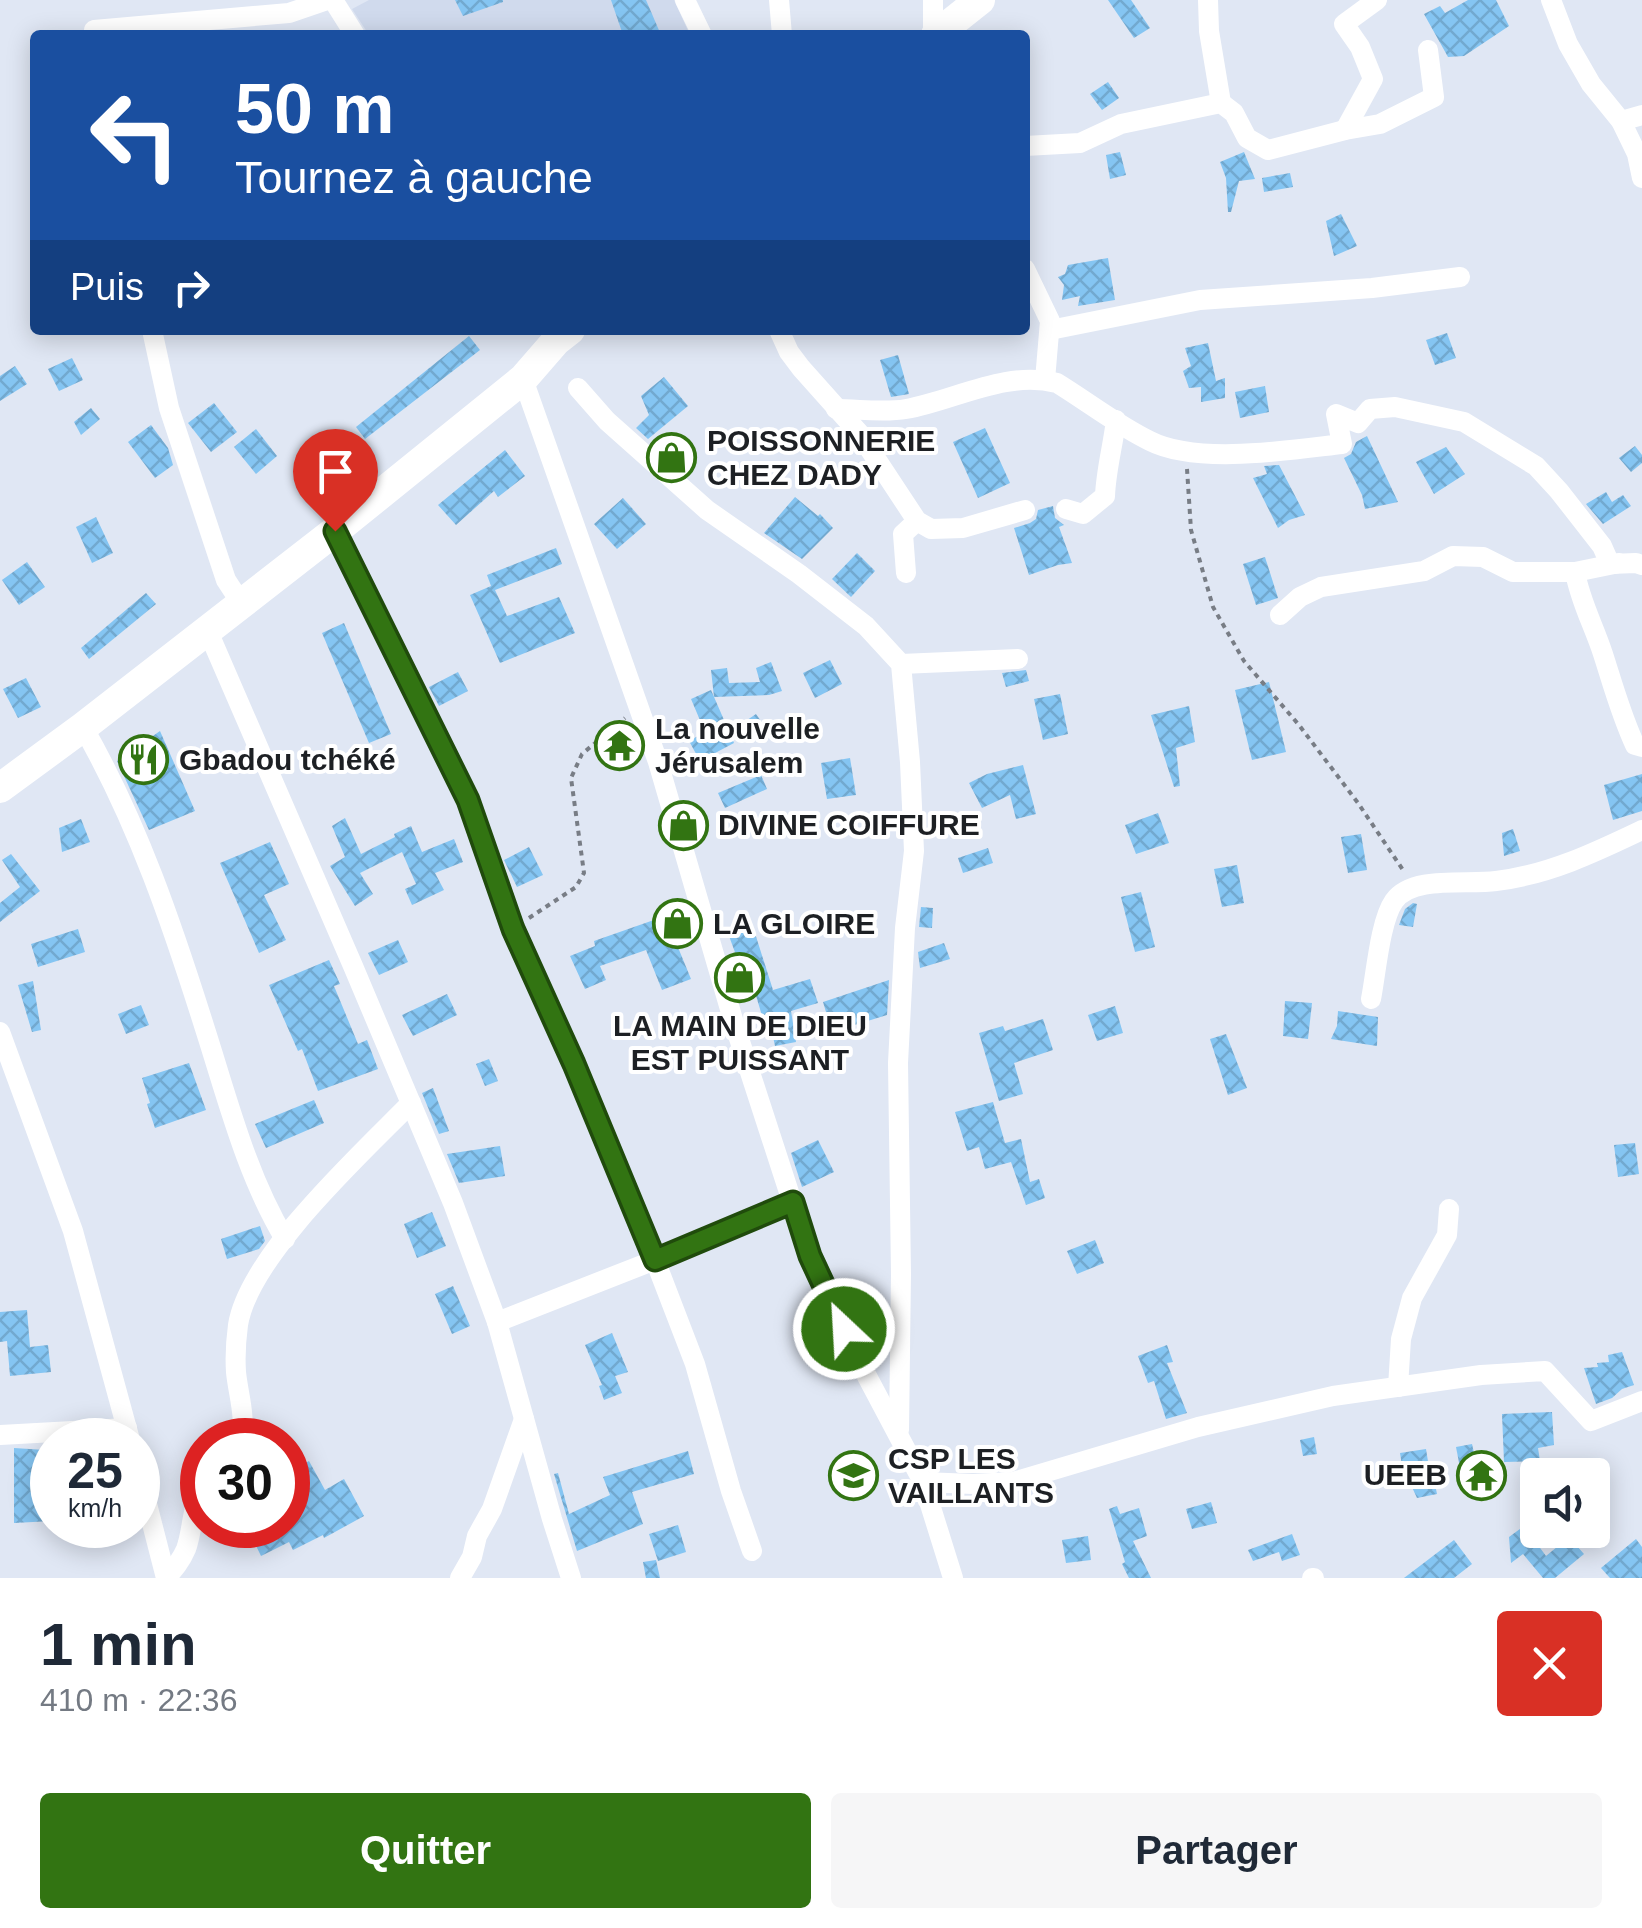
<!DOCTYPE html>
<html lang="fr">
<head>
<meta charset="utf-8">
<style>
  body { margin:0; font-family:Helvetica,sans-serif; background:#f6f6f7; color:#1f2937; height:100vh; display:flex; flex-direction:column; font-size:38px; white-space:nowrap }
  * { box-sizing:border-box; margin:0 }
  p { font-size:32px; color:#747a83 }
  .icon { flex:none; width:55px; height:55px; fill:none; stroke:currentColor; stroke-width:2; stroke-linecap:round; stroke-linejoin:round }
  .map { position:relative; height:1578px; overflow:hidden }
  .panel { display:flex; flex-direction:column; background:#fff; flex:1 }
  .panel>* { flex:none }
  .banner { position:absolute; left:30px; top:30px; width:1000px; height:305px; border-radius:10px; box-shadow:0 5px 25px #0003; background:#1a4fa0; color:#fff; overflow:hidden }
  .buttons { position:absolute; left:1520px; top:1458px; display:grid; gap:20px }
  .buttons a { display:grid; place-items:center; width:90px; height:90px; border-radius:10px; background:#fff; box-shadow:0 5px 25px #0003; font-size:50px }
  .speed { position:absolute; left:30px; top:1418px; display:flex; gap:20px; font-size:50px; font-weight:700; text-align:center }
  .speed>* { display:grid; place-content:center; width:130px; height:130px; border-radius:50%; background:#fff; box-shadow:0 5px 25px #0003; line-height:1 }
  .speed small { font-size:25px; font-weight:400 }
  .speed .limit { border:15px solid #d22; background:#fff; color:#111 }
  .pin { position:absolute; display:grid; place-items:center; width:85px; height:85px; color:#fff; margin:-102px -42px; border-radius:50% 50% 50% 0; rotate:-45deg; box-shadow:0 0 10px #0007 }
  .pin .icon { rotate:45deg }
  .me { position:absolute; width:110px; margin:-55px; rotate:335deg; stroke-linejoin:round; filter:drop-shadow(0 0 8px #0008) }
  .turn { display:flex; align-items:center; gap:35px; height:210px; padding:0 40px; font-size:45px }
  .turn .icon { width:130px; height:130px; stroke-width:2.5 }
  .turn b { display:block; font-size:70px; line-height:85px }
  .then { display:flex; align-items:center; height:95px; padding:0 40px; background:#0003; gap:20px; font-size:38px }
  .round { display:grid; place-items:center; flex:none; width:105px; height:105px; border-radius:10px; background:#f6f6f7 }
  .headline { display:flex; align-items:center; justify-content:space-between; height:170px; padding:0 40px }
  h1 { font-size:60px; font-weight:800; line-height:75px }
  .primary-button { display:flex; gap:20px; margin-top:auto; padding:20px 40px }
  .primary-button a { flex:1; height:115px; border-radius:10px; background:#327412; color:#fff; font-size:40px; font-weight:800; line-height:115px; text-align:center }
  .primary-button a+a { background:#f6f6f7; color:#1f2937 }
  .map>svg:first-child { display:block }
  .built { fill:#d0daed }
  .building { fill:url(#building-cross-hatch) }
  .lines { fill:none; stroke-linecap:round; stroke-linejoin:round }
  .path { stroke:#787d85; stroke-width:4; stroke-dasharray:5 5; stroke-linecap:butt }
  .minor { stroke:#fff; stroke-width:20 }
  .highway { stroke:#fff; stroke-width:30 }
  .route-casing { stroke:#204b0c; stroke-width:25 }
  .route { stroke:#327412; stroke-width:18 }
  .labels { text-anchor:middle; stroke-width:8; stroke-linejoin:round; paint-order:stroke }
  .poi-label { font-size:30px; font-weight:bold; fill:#1d2024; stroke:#fff; text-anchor:start }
</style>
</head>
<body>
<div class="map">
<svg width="1642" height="1578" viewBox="0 0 1642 1578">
  <defs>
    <pattern id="building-cross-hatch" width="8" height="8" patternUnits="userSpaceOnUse" patternTransform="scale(2.5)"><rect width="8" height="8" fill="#85c5f2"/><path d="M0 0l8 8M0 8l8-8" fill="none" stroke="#72a9cf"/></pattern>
  </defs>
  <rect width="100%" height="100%" fill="#e0e7f4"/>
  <!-- built -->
  <path class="built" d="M369,0H674L690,35H369L352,9Z"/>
  <!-- building -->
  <g class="building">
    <path d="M455,0H503V2L463,16Z"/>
    <path d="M611,0H646L661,35H623Z"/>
    <path d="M1108,0H1131L1150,28L1134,38Z"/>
    <path d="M1468,0H1496L1509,26L1464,56L1448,57L1424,14L1440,6L1445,13Z"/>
    <path d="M1108,82L1119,98L1102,110L1090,94Z"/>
    <path d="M1120,152L1126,175L1110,179L1106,155Z"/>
    <path d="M1244,152L1255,179L1239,181L1231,212H1228L1226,178L1220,162Z"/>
    <path d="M1290,173L1293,187L1264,192L1262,178Z"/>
    <path d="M1341,214L1357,246L1334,256L1326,221Z"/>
    <path d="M1108,258L1115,300L1078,306L1080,296L1062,300L1064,285L1058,277L1065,274L1068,265Z"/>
    <path d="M1447,333L1456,358L1435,365L1426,340Z"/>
    <path d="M469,336L480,350L365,439L356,427Z"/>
    <path d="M1208,343L1216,381L1225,378V398L1201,402V387L1189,388L1183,371L1191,366L1185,348Z"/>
    <path d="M898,355L909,394L891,397L880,360Z"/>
    <path d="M72,358L83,380L59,391L48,369Z"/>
    <path d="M15,366L27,384L0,401V376Z"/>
    <path d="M664,377L688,406L648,439L636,428L649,415L641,396Z"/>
    <path d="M1265,386L1269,412L1240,418L1235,392Z"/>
    <path d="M214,403L237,432L211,452L188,423Z"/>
    <path d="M91,408L100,419L81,435L74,422Z"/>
    <path d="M151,425L168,448L173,465L155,478L128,442Z"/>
    <path d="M985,428L1010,483L978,498L953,442Z"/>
    <path d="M256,429L277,456L256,474L234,447Z"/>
    <path d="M1367,436L1398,502L1365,509L1362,495L1344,458L1351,454L1356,442Z"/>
    <path d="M1635,446L1642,455V463L1631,472L1619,458Z"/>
    <path d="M1446,447L1465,474L1434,494L1416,462Z"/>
    <path d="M505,450L525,476L498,497L494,491L456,525L438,505Z"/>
    <path d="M1279,465L1305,515L1289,520L1278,528L1253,478L1267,474L1264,466Z"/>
    <path d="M1606,492L1612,502L1623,495L1631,506L1603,524L1586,504Z"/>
    <path d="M795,497L818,516L820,514L833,528L802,559L764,533Z"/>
    <path d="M623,498L646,524L617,549L594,524Z"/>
    <path d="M1053,506L1055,518L1064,525L1059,527L1072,563L1058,565L1029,575L1014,528L1030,523L1036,519L1038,510Z"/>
    <path d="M96,517L113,553L92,563L76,527Z"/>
    <path d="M556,548L562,564L495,590L507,616L559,597L575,633L500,663L470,595L491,586L487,575Z"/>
    <path d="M857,553L875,571L851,597L832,579Z"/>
    <path d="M1265,557L1278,598L1256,605L1243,564Z"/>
    <path d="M27,562L45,587L19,605L2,580Z"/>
    <path d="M146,593L156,604L89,659L81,648Z"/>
    <path d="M344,623L391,734L369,743L322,633Z"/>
    <path d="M830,660L842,684L815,698L803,673Z"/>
    <path d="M771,662L782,691L769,695L714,697L711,670L727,668L729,683L760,682L756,668Z"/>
    <path d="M1026,670L1029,681L1006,687L1002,673Z"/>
    <path d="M458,672L468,691L439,706L429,687Z"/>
    <path d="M26,678L41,707L18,718L3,689Z"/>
    <path d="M1269,682L1286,752L1252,760L1235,690Z"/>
    <path d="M711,690L734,743L700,761L689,741L705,732L691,699Z"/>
    <path d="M1060,694L1068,734L1043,740L1034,699Z"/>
    <path d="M1189,706L1195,742L1176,748L1180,786L1174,787L1151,715Z"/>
    <path d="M756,714L765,727L744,742L737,727Z"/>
    <path d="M620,726L635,753L619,762L604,735Z"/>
    <path d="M160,731L195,811L149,830L117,761Z"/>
    <path d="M850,758L856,795L827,799L821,763Z"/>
    <path d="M1023,765L1036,814L1016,819L1010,795L982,808L969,783L987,774Z"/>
    <path d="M1642,774V811L1613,820L1604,785Z"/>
    <path d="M761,775L767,789L725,808L718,793Z"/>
    <path d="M1158,813L1169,843L1136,854L1125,825Z"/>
    <path d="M345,818L361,854L395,837L394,834L411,826L422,852L454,839L463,862L435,873L444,890L412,905L405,889L416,884L402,852L360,873L373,894L355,906L330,866L345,857L332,826Z"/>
    <path d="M81,819L90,842L62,852L59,828Z"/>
    <path d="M1513,829L1520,851L1504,856L1502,833Z"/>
    <path d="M1361,834L1367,870L1348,873L1341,837Z"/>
    <path d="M270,842L289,884L264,895L286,940L259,953L220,863Z"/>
    <path d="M529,847L543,875L517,887L504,860Z"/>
    <path d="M988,848L993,863L963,873L958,858Z"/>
    <path d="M11,854L40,891L0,922V903L20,887L2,860Z"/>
    <path d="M1237,865L1244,903L1222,907L1214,869Z"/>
    <path d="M1141,892L1155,947L1135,952L1121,897Z"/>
    <path d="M1413,903L1417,904L1413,927L1399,925L1405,909Z"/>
    <path d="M921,907L933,908L932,928L919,927Z"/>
    <path d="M671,914L679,938L675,940L691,979L662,990L646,950L600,966L606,980L585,989L570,956L595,946L594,941Z"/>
    <path d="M753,927L773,990L810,979L818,1003L791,1011L796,1042L775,1046L769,1018L763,1019L754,989L740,993L732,968L740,966L729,936Z"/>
    <path d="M78,929L85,952L38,967L31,944Z"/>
    <path d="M398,940L408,962L379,975L368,953Z"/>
    <path d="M944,943L950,959L920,968L918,952Z"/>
    <path d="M329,960L340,984L334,986L358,1044L367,1040L378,1069L318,1091L302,1049L298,1051L269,985Z"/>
    <path d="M889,980L887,1015L832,1032L823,1002Z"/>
    <path d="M33,981L41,1030L32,1032L18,985Z"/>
    <path d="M447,994L457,1015L413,1036L402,1015Z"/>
    <path d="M1285,1001L1312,1003L1308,1039L1283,1036Z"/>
    <path d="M141,1005L149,1025L126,1034L118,1014Z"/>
    <path d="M1115,1006L1123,1033L1097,1041L1088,1015Z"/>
    <path d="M1338,1011L1378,1017L1377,1046L1331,1039L1337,1026Z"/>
    <path d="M1043,1019L1053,1050L1014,1063L1023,1094L999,1101L979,1033L1003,1026L1005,1031Z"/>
    <path d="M1226,1034L1247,1088L1228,1095L1210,1039Z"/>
    <path d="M489,1059L498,1081L485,1086L476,1064Z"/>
    <path d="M189,1063L206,1110L155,1128L147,1104L150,1103L142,1078Z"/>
    <path d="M433,1088L449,1131L439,1134L422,1093Z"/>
    <path d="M314,1100L324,1123L266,1148L255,1124Z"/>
    <path d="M993,1102L1005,1143L1021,1139L1030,1182L1039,1179L1045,1198L1026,1205L1011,1162L985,1169L979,1147L967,1151L955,1112Z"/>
    <path d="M818,1140L834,1172L802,1187L791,1153Z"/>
    <path d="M1635,1143L1639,1174L1618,1177L1614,1145Z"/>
    <path d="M500,1146L505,1176L459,1183L447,1154Z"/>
    <path d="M432,1212L446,1246L417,1258L404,1224Z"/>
    <path d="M260,1226L265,1241L259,1249L227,1259L221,1239Z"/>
    <path d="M1095,1240L1104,1263L1077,1274L1067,1251Z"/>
    <path d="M453,1286L470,1326L452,1334L435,1294Z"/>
    <path d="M27,1310L30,1347L48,1345L51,1372L10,1376L7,1341L0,1342V1312Z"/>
    <path d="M612,1333L628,1372L615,1376L622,1393L604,1400L599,1386L602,1385L585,1345Z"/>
    <path d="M1167,1345L1173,1362L1167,1363L1187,1413L1166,1419L1154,1381L1148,1383L1138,1356Z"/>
    <path d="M1622,1352L1634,1385L1622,1389L1612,1398L1596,1404L1584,1368L1598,1367L1597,1363L1609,1362L1608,1355Z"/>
    <path d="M1552,1412L1554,1445L1538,1448L1540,1461L1504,1462L1502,1414Z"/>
    <path d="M1314,1437L1317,1454L1303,1456L1300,1440Z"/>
    <path d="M1472,1444L1479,1475L1462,1478L1456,1447Z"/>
    <path d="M14,1448L45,1450L44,1471H52V1521L14,1523Z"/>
    <path d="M1426,1449L1431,1480L1434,1479L1437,1494L1417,1498L1405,1472H1403L1400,1453Z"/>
    <path d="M688,1451L694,1474L632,1492L643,1524L577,1551L554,1474L558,1473L569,1514L610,1495L603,1477Z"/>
    <path d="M309,1461L325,1490L344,1479L364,1516L324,1538L323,1535L293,1550L289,1542L261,1556L246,1525H288V1472Z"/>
    <path d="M1211,1502L1217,1523L1192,1529L1186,1509Z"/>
    <path d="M1117,1506L1120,1514L1139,1508L1147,1536L1133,1541L1151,1578H1129L1122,1564L1125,1562L1109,1509Z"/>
    <path d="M678,1525L686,1552L658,1561L649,1534Z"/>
    <path d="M1524,1526L1546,1556L1569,1537L1584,1554L1555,1578H1543L1523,1554L1511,1563L1509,1537Z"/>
    <path d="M1292,1534L1300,1555L1282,1561L1279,1552L1253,1561L1248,1550Z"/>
    <path d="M1088,1536L1091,1560L1066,1563L1062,1540Z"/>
    <path d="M1636,1539L1642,1547V1578H1610L1601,1568Z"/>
    <path d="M1454,1540L1472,1564L1454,1578H1404Z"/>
    <path d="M656,1560L660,1578H646L643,1562Z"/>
  </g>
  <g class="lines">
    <!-- path -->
    <g class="path">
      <path d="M1187,469L1191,530L1213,607L1244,661L1299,725L1358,803L1405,873"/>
      <path d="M529,918L576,887L584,873L571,778L582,754L625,718"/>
    </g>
    <!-- minor -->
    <g class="minor">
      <path d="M333,0L355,35"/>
      <path d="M685,0L702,35"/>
      <path d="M779,0L782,35"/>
      <path d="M933,0V35"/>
      <path d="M1208,0L1209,31L1221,103"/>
      <path d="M1551,0L1568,44L1591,84L1621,121L1637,154L1642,178"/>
      <path d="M95,35L94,30L289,13L327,0"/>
      <path d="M1621,121L1642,115"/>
      <path d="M1345,130L1373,79L1360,47L1344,24L1377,0"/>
      <path d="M1025,146L1080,143L1121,124L1221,103L1234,113L1247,138L1268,150L1345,130L1380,124L1434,97L1428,50"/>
      <path d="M1025,269L1050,321L1045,380"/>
      <path d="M152,330L169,408L226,580L241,603"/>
      <path d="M779,330L789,352L801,368L859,433L917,521L931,529L963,528L1025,510"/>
      <path d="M1050,330L1200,300L1372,288L1460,277"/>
      <path d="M523,379L658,762L734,1023L810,1257L861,1365L923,1482L953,1578"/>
      <path d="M578,388L607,421L707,510L799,574L866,626L901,664L910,762L914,851L905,928L898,1063L901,1274L899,1430"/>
      <path d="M836,409C859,409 884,413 906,409C956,400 1005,370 1057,383C1088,402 1117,425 1150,441C1197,465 1290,450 1342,444L1336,414L1358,423L1370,409L1395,407L1464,422L1536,466L1559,491L1602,546L1610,564L1636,563L1642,565"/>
      <path d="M1066,509L1083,514L1105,496C1106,470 1113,446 1116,420"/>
      <path d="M335,531L468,800L513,929L574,1063L655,1260L793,1201"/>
      <path d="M1619,563L1575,572C1580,601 1594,626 1603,654C1613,685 1621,715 1635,745L1642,747"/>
      <path d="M906,573L903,534L917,521"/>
      <path d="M1280,615L1300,597L1321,587L1424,571L1453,556L1483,557L1513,572H1575"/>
      <path d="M207,629L353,966L453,1203L497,1322L552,1519L571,1578"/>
      <path d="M901,664L1018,659"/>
      <path d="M83,727C138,823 173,927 206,1032C228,1101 247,1176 285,1239"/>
      <path d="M1371,999C1376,974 1380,921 1394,901C1412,875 1467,885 1496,881C1548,875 1596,852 1642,830"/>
      <path d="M0,1032L73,1231L130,1440"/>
      <path d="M497,1322L655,1260L695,1364L731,1491L752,1551"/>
      <path d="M1398,1387L1401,1339L1412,1298L1447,1235L1449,1209"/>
      <path d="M0,1435L127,1428"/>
      <path d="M240,1440C247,1419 238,1394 236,1372C235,1357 236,1340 238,1325C249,1256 361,1154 411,1103"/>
      <path d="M138,1469L166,1578"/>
      <path d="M923,1482L973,1484L1013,1482L1198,1427L1333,1396L1481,1375L1545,1371L1591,1421L1642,1401"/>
      <path d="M166,1578C174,1569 181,1561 186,1549C193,1530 191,1509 202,1491"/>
      <path d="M460,1578L472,1557L477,1536L492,1509L524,1419"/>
      <path d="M1312,1578H1314"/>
    </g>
    <!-- highway -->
    <g class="highway">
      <path d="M936,35L980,0"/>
      <path d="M0,788L83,727L335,531L523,379L556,341L570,330"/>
    </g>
  </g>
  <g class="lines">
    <defs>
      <path id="route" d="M335,531L468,800L513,929L574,1064L655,1260L793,1202L810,1256L844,1329"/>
    </defs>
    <!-- route casing -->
    <use href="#route" class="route-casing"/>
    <!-- route -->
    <use href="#route" class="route"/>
  </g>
  <!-- icons -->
  <defs>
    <symbol id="shop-ring" viewBox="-11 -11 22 22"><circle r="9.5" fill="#fff" stroke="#327412" stroke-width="1.5"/><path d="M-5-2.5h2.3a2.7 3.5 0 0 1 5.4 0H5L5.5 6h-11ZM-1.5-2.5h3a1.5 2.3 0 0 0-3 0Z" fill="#327412"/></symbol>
    <symbol id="temple-ring" viewBox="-11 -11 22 22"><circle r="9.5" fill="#fff" stroke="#327412" stroke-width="1.5"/><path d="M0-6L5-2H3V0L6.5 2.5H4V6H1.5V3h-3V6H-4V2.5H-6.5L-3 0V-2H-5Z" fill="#327412"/></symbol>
    <symbol id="restaurant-ring" viewBox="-11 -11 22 22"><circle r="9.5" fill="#fff" stroke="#327412" stroke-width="1.5"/><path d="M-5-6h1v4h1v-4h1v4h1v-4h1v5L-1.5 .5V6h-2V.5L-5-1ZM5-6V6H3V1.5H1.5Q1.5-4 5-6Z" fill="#327412"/></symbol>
    <symbol id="school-ring" viewBox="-11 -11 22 22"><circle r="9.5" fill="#fff" stroke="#327412" stroke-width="1.5"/><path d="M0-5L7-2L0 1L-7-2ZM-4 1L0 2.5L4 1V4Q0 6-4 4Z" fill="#327412"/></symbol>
  </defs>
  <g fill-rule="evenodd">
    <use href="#shop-ring" x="644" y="430" width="55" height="55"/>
    <use href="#temple-ring" x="592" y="718" width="55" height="55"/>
    <use href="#restaurant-ring" x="116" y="732" width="55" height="55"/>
    <use href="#shop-ring" x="656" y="798" width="55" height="55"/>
    <use href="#shop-ring" x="650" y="896" width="55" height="55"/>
    <use href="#shop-ring" x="712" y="950" width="55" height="55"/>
    <use href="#temple-ring" x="1454" y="1448" width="55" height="55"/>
    <use href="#school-ring" x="826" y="1448" width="55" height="55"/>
  </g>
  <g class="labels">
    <!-- poi labels -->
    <g class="poi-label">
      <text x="707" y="451">POISSONNERIE<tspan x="707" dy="34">CHEZ DADY</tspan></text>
      <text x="655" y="739">La nouvelle<tspan x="655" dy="34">Jérusalem</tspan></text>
      <text x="179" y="770">Gbadou tchéké</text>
      <text x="718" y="835">DIVINE COIFFURE</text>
      <text x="713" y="934">LA GLOIRE</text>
      <text x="740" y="1036" text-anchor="middle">LA MAIN DE DIEU<tspan x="740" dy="34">EST PUISSANT</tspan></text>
      <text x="888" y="1469">CSP LES<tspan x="888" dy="34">VAILLANTS</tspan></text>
      <text x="1447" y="1485" text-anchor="end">UEEB</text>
    </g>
  </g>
</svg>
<div class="buttons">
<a><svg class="icon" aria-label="sound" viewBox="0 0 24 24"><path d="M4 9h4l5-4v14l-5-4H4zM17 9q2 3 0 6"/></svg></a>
</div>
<div class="speed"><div>25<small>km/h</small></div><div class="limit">30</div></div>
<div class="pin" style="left:335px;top:531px;background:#d93025"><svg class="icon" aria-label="arrive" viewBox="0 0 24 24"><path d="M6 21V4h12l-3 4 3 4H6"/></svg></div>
<svg class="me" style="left:844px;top:1329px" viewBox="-20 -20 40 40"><circle r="17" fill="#327412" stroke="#fff" stroke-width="3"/><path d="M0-11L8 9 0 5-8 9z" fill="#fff"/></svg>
<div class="banner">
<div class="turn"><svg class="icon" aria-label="left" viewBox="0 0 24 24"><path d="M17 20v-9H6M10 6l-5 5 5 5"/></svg><div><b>50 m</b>Tournez à gauche</div></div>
<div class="then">Puis<svg class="icon" aria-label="right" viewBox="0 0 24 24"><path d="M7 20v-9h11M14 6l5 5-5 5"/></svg></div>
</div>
</div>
<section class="panel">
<div class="headline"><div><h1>1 min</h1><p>410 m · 22:36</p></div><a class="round" style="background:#d93025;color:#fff"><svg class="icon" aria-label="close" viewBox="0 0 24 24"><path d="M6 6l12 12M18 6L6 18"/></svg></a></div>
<div class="primary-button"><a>Quitter</a><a>Partager</a></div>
</section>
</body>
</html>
